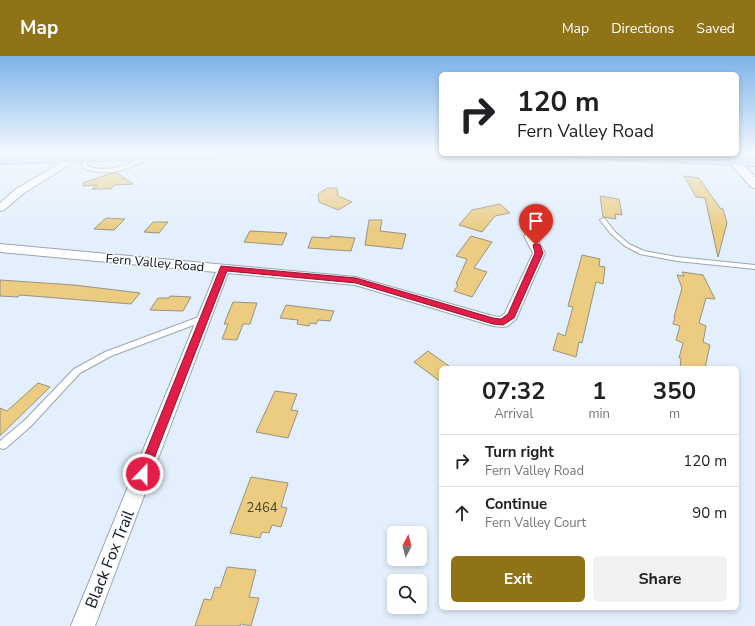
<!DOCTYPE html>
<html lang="en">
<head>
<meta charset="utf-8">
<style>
  body { margin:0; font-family:"Nunito Sans",sans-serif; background:#f2f2f2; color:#202124; height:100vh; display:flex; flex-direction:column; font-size:15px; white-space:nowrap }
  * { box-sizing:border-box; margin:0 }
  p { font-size:13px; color:#757577 }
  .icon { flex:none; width:22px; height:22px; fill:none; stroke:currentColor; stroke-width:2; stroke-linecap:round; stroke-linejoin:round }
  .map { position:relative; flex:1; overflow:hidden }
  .details { position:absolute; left:439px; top:310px; width:300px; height:244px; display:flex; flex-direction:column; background:#fff; border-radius:6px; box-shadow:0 2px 6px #0003 }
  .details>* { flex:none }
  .top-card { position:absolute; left:439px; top:16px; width:300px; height:84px; border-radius:6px; box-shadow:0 2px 6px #0003; background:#fff; color:#202124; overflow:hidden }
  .needle { width:26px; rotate:7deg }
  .tools { position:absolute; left:387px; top:470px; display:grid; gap:8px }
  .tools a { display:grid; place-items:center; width:40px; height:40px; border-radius:6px; background:#fff; box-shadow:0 2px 6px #0003; font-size:20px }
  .pin { position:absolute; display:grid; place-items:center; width:34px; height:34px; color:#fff; margin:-41px -17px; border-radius:50% 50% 50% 0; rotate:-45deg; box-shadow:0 0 4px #0007 }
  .pin .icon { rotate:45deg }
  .me { position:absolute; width:44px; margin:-22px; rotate:22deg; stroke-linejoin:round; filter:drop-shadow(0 0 3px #0008) }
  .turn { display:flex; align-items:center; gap:14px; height:84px; padding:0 12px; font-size:18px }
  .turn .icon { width:52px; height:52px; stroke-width:2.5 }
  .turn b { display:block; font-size:28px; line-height:34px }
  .eta { display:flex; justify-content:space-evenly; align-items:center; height:68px; text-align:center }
  .eta b { font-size:24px; font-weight:700; line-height:28px }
  .primary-button { display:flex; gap:8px; margin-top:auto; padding:8px 12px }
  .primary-button a { flex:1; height:46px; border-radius:6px; background:#907217; color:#fff; font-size:16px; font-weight:700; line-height:46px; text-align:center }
  .primary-button a+a { background:#f2f2f2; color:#202124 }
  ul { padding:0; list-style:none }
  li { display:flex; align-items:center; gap:12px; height:52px; padding:0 12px; border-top:1px solid #e0e0e0 }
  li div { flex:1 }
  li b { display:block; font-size:15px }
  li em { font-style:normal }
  header { display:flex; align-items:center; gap:24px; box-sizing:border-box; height:56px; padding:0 20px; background:#907217; color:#fff }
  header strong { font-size:19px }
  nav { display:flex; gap:22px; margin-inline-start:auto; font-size:14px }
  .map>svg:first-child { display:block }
  .building { fill:#ebcc81; stroke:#989284 }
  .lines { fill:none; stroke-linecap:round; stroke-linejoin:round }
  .service-casing { stroke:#9ba6b2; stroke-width:2 }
  .minor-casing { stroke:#9ba6b2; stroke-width:2 }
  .tertiary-casing { stroke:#9ba6b2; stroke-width:2 }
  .secondary-casing { stroke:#9ba6b2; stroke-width:2 }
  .service { fill:#fff; fill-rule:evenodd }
  .minor { fill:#fff; fill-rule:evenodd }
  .tertiary { fill:#fff; fill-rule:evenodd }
  .secondary { fill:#bcddfb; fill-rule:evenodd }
  .route { fill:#e11d48; stroke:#92132f }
  .labels { text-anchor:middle; stroke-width:3; stroke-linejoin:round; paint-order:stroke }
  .street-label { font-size:13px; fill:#11151a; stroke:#f9fbfe }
  .near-number-label { font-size:13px; fill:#484334 }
  .near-street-label { font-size:16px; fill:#11151a; stroke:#f9fbfe }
</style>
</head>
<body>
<header>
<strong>Map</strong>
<nav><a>Map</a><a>Directions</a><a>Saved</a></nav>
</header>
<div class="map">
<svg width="755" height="570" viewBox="0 0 755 570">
  <rect width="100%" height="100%" fill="#e3effc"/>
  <!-- building -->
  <g class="building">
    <path d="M112,117H117L133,128L114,129L111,133H92L97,129L83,130V127Z"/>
    <path d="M684,120L699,122L720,152L723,153L727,167L718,201L705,142L696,141Z"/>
    <path d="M327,132H337L338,140L352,146L338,154L319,146L318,138Z"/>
    <path d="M600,140L619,143L622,159L615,158L616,163L603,161Z"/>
    <path d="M500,148L510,157L495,160L482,176L459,169L472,154Z"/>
    <path d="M106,162L125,163L114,174L94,173Z"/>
    <path d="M369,164H382L380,175L406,178L402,193L365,189Z"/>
    <path d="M153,166H168L159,177L144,176Z"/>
    <path d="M250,175L287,177L282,189L244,186Z"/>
    <path d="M330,180L355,182L351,195L308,192L312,181L329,182Z"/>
    <path d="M471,180L492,186L474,212L487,216L472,241L454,235L458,229L456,228L467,203L456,200Z"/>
    <path d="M582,199L600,203L599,210L605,211L603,228L596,226L582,287L579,286L576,301L553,294L558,277L565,280L573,251L568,250Z"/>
    <path d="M682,216L703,219L715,243L706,242L699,267L706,270L703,286L710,289L705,312H680L681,302H679L683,287L676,284L680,270L673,268L675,261H674L682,232L677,219L684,220Z"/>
    <path d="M0,224L74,229L140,237L131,248L20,239L18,241L0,240Z"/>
    <path d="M170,240L191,241L183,255L150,254L158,242H169Z"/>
    <path d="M233,246L257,247L250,268H243L237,284L222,283L228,268H224Z"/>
    <path d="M286,249L334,255L330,265L318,264L316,268L310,267L309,270L297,268L298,264L280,262Z"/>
    <path d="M428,295L449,310L446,312H441V326L414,306Z"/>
    <path d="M38,327L50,331L0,380V352L7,355Z"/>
    <path d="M275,335L297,338L291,354L298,355L288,382L256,376Z"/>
    <path d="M251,421L288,427L281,451L287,452L281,471L272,469L269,477L262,476L260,482L230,477Z"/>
    <path d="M227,511L256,514L249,541L259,542L251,570L241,568L240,570H195L204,543L211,544L215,531L220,532Z"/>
  </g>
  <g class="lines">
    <defs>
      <g id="service">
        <path d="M146,99L150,100C132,115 105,121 83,112L82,108L89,101L91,102L86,108L87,110C108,118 128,109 146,99Z"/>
        <path d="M603,162L605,163L615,176L629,188L644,195L677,201L755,209V213L677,205L640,198L625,190L611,178L600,164Z"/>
        <path d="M204,259L207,260L208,262L207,264L111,300L80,317L31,370L6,392L3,393L0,392V385L25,364L74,313L105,296Z"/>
      </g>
      <g id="minor">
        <path d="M74,99L78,102L77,104L24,137L4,154L0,155V147L16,133Z"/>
        <path d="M530,177L534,178L545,197L516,263L508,270L503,271L493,270L355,229L228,217L95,570H71L216,216L0,196V188L356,221L493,260L500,261L505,257L533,197L524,180L526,178Z"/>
      </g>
      <path id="tertiary" d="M722,98H734L755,121V132L751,131Z"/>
      <g id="secondary">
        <path d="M122,96H266L265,99L260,100L0,108V100Z"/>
        <path d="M574,98H666L755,102V110L580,102L575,101Z"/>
      </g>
    </defs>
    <!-- service casing -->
    <use href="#service" class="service-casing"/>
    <!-- minor casing -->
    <use href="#minor" class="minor-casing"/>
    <!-- tertiary casing -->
    <use href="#tertiary" class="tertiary-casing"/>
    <!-- secondary casing -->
    <use href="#secondary" class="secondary-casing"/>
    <!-- service -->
    <use href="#service" class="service"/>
    <!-- minor -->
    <use href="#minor" class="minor"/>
    <!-- tertiary -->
    <use href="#tertiary" class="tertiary"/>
    <!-- secondary -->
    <use href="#secondary" class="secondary"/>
  </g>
  <!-- sky -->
  <linearGradient id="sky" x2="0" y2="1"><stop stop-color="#7db3e9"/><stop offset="0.55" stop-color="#f2f8fe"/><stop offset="1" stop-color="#f2f8fe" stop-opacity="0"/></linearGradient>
  <rect width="755" height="176" fill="url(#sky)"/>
  <!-- route -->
  <path class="route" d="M536,187L540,189L543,197L514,262L503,269L493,268L356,227L227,215L148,418L147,422L143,423L138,422L137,418L221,210L356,222L493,262L501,263L508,258L535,197L533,189Z"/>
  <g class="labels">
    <!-- street labels -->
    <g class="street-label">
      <text transform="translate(155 206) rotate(5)" y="5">Fern Valley Road</text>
    </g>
    <!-- near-number labels -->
    <g class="near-number-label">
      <text x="262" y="456">2464</text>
    </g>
    <!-- near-street labels -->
    <g class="near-street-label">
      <text transform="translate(109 503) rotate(-68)" y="6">Black Fox Trail</text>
    </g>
  </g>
</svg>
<div class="tools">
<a><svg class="needle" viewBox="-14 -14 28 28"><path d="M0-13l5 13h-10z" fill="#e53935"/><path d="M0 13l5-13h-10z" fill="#757577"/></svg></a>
<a><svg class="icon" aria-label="search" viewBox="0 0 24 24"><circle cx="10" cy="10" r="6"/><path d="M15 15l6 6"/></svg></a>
</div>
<div class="pin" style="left:536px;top:189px;background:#d93025"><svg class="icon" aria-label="arrive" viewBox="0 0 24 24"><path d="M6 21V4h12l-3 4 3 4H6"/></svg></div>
<svg class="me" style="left:143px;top:418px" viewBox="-20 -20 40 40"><circle r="17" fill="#e11d48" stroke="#fff" stroke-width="3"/><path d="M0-11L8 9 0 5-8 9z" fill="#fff"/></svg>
<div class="top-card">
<div class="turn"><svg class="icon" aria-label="right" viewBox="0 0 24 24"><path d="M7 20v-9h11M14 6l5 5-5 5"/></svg><div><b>120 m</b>Fern Valley Road</div></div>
</div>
<section class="details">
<div class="eta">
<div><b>07:32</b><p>Arrival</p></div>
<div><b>1</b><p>min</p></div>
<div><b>350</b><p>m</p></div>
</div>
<ul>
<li><svg class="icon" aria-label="right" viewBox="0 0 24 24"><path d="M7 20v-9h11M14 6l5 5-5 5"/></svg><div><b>Turn right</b><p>Fern Valley Road</p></div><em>120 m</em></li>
<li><svg class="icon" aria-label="ahead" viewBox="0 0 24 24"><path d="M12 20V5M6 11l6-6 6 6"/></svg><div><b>Continue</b><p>Fern Valley Court</p></div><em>90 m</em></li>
</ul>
<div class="primary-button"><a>Exit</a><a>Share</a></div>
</section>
</div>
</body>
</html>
